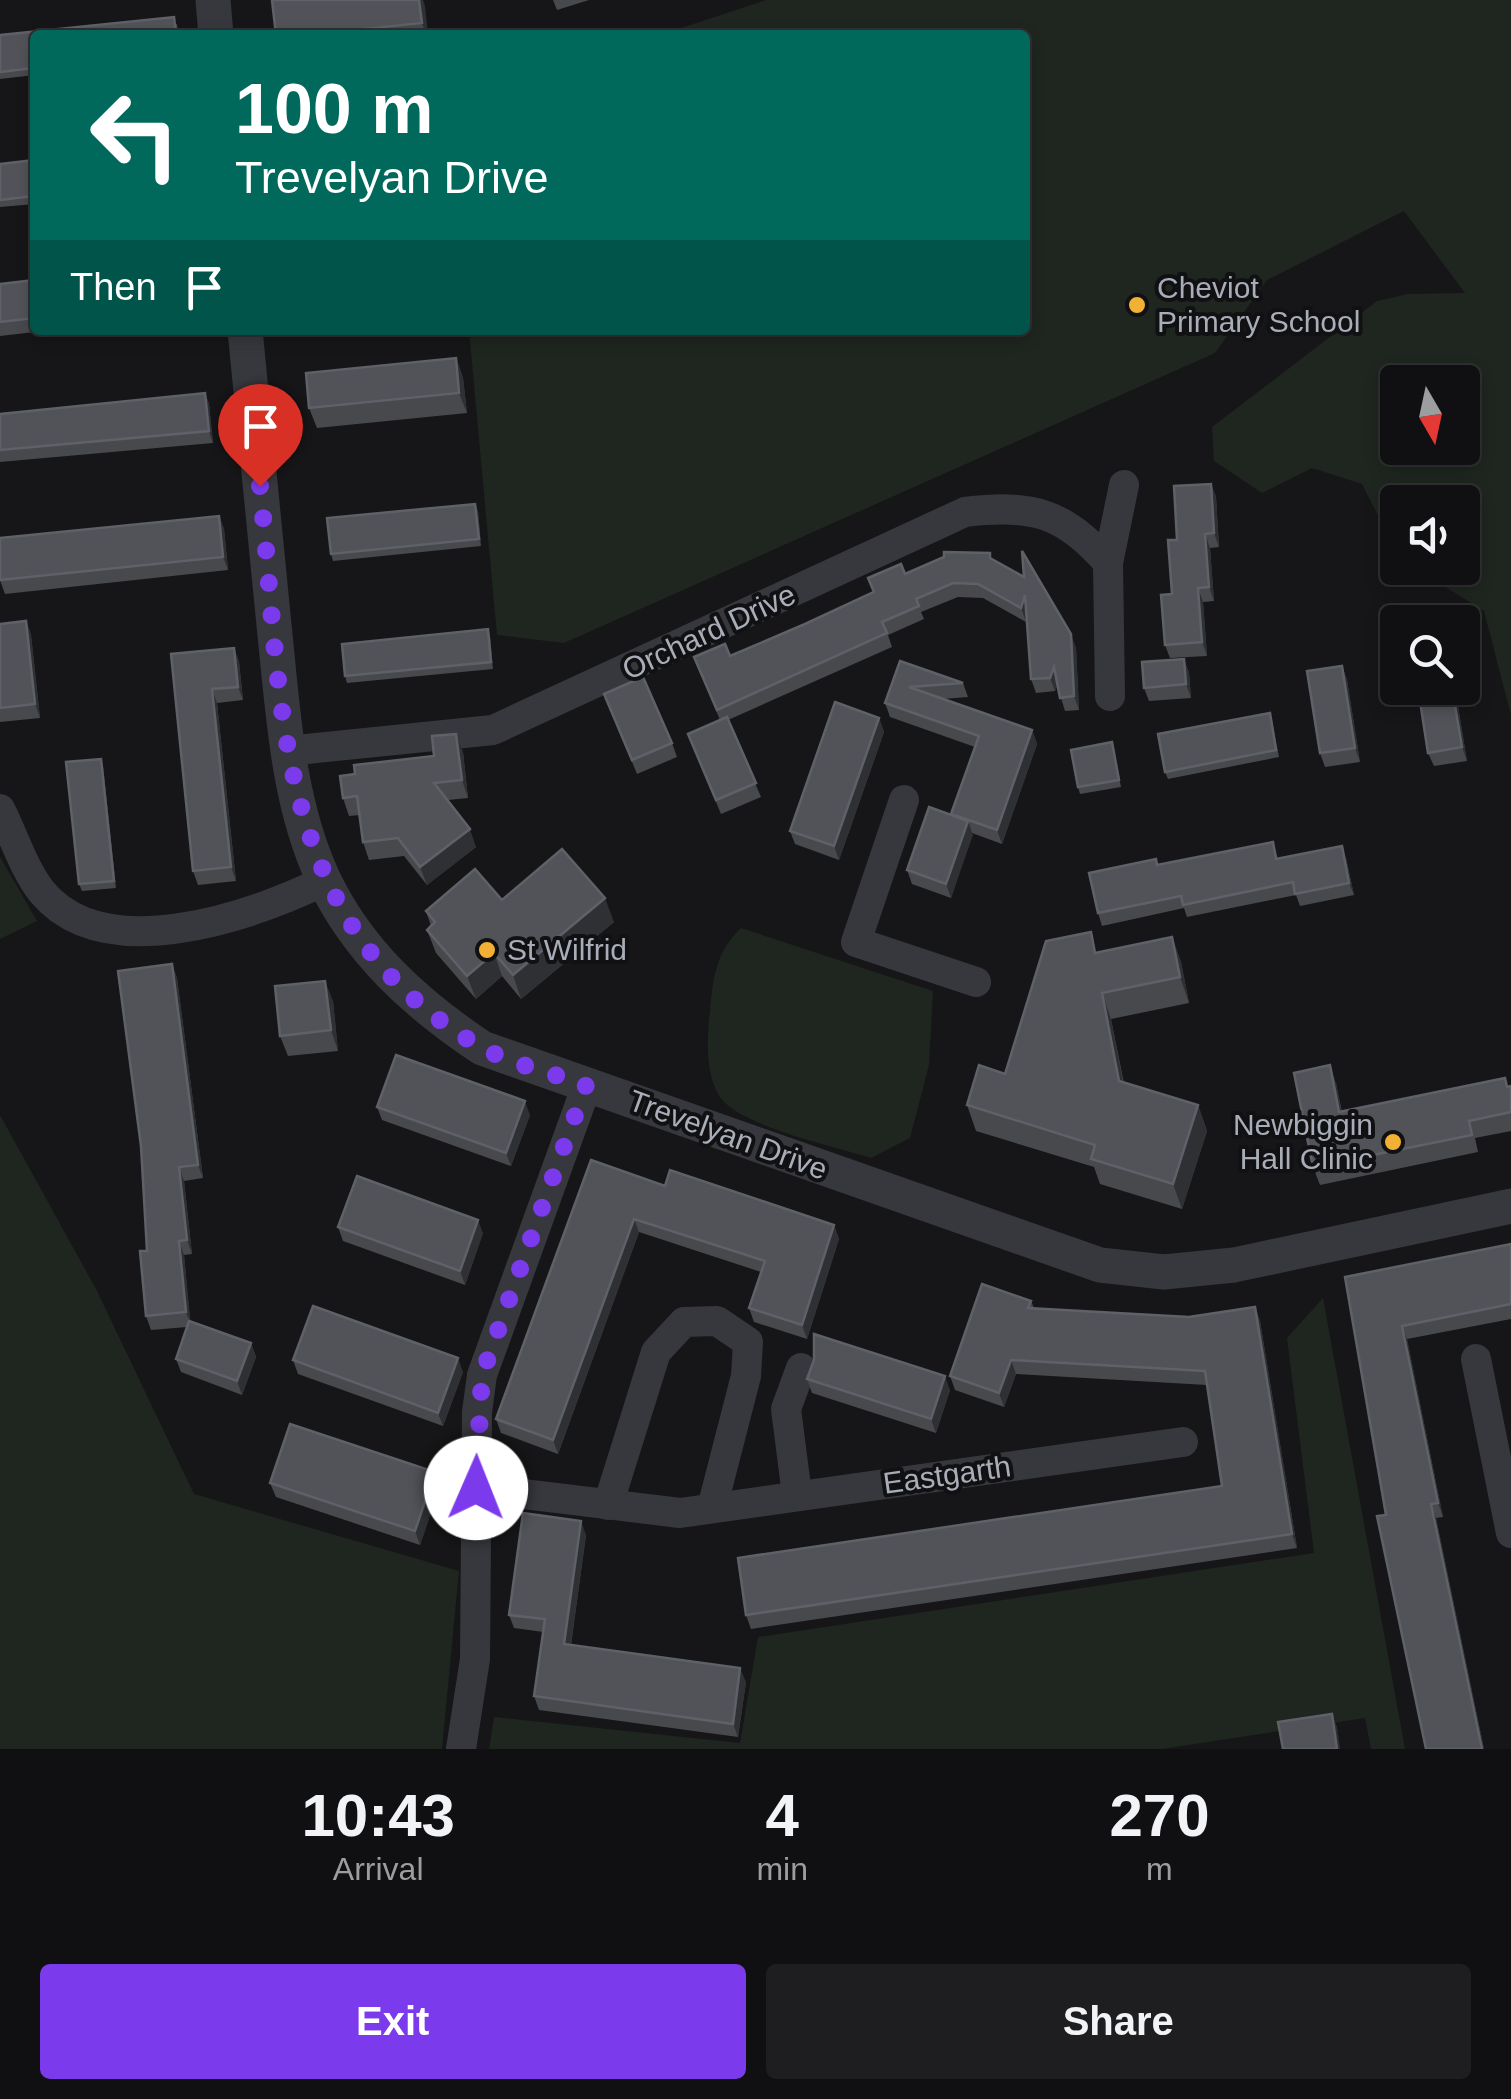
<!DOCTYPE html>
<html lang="en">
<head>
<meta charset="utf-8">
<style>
  body { margin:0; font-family:Helvetica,sans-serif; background:#1e1e20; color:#f1f3f6; height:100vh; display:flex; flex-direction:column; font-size:38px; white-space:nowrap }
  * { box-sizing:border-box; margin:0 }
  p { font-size:32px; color:#9c9d9f }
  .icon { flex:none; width:55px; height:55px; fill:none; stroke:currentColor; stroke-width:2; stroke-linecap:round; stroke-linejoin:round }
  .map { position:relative; height:1749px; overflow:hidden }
  .panel { display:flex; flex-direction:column; background:#101012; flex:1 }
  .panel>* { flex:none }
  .guide { position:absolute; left:30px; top:30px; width:1000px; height:305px; border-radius:10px; box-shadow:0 5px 15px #0003,0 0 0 2px #303032; background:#00695c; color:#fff; overflow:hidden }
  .needle { width:65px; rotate:171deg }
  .buttons { position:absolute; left:1380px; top:365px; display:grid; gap:20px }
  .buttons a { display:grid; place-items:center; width:100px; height:100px; border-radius:10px; background:#101012; box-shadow:0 5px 15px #0003,0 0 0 2px #303032; font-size:50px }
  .pin { position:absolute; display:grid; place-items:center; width:85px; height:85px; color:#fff; margin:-102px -42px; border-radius:50% 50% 50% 0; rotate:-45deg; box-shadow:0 0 10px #0007 }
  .pin .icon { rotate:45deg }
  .me { position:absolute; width:110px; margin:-55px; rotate:1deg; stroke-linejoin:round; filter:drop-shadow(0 0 8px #0008) }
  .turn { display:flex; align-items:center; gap:35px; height:210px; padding:0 40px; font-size:45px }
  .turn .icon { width:130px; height:130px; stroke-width:2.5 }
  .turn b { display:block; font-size:70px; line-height:85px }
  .then { display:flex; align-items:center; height:95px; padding:0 40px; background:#0003; gap:20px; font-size:38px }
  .eta { display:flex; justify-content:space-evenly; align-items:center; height:170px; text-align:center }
  .eta b { font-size:60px; font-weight:600; line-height:70px }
  .primary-button { display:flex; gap:20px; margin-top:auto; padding:20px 40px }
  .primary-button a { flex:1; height:115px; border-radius:10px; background:#7c3aed; color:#fff; font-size:40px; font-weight:600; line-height:115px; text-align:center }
  .primary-button a+a { background:#1e1e20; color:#f1f3f6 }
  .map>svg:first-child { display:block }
  .green { fill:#1e261f; fill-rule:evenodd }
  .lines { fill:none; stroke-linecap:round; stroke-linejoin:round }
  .minor { stroke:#37383d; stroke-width:30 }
  .tertiary { stroke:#37383d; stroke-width:35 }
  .wall { fill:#47494d }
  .shaded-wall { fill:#2f3033 }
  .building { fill:#525359; stroke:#5f6168; stroke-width:2.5 }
  .route { stroke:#7c3aed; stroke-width:18; stroke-dasharray:0 32.4 }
  .poi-dot { fill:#f2b134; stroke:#111113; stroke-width:4 }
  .labels { text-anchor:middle; stroke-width:8; stroke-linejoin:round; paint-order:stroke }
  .poi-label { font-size:30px; fill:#a8adb8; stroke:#111113; text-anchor:start }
  .street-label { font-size:30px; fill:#a8adb8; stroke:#111113 }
</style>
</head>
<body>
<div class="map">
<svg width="1511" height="1749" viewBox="0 0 1511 1749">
  <rect width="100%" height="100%" fill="#161618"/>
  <!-- green -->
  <g class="green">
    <path d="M766,0H1511V715L1484,611L1436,581L1408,574L1405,568H1462V502H1398L1397,553L1362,484L1312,468L1262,493L1214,461L1212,427L1377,301L1408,294L1465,293L1404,211L1267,280L1215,353L564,643L497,635L469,330H1025V35H660ZM1398,382H1462V448H1398Z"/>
    <path d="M0,857L37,921L0,939Z"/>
    <path d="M741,928L933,991L929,1065L910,1138L871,1158C835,1146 735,1126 718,1094C705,1071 707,1036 710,1011C713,977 716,952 741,928Z"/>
    <path d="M0,1115L96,1289L194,1494L459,1571L442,1749H0Z"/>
    <path d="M1323,1298L1405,1749H1371L1365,1718L1162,1749H489L494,1717L740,1743L758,1637L1314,1553L1287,1338Z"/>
  </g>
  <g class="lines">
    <!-- minor -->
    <g class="minor">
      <path d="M1110,696L1108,563L1124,485"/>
      <path d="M287,751L493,730L965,512C1031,504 1064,512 1108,563"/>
      <path d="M904,800L856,942L976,982"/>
      <path d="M0,809C13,834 24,870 42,892C105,968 251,916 324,881"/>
      <path d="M1476,1359L1511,1533"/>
      <path d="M475,1488L680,1513L1183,1442"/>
      <path d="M797,1495L786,1409L801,1368"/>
      <path d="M608,1505L656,1352L684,1322L717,1321L748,1342L746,1376L712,1508"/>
      <path d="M461,1749L475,1659L477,1412L482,1375L587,1085"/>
    </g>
    <!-- tertiary -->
    <g class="tertiary">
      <path d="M213,0L216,35"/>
      <path d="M245,330C254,429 264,527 274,625C283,710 287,800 323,878C358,952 416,1004 482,1048L1100,1265L1164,1272L1234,1265L1511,1206"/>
    </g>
  </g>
  <!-- wall -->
  <g class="wall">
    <path d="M272,0H423L428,35H276Z"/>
    <path d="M553,0H589L557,10Z"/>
    <path d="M177,24L178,35H35V75L0,79V35Z"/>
    <path d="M35,160V204L0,207V164Z"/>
    <path d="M35,280V330H52L0,336V284Z"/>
    <path d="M456,358L463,378L467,413L317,428L309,408Z"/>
    <path d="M205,393L209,404L213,443L0,462V414Z"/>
    <path d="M1211,484L1216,497L1219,547L1210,548L1214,601L1203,602L1207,656L1170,658L1165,645L1177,540Z"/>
    <path d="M475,504L478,511L481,546L333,561L331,554Z"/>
    <path d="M219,516L224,529L228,570L5,594L0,580Z"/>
    <path d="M993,560L1076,648L1079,710L1065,711L1057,685L1055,691L1036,693L1031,679L1027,618L1026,622L983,598L958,597L921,612L924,619L888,635L892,647L728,720L761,797L721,814L688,734L720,720L694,657L730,656L805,624L873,592L868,578L905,574Z"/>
    <path d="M26,621L31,635L40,718L0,722V624Z"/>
    <path d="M490,636L493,669L347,683L345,676Z"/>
    <path d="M234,648L239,662L243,700L217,703L236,881L198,885L193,871L171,654Z"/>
    <path d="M1184,659L1189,673L1191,698L1149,701L1144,688Z"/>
    <path d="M900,661L963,683L968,697L942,699L1032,730L1037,744L1002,844L972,833L951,898L912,884L907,870L951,815L975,747L890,717L885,703Z"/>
    <path d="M1342,666L1347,680L1360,762L1325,767L1320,753Z"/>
    <path d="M1418,688H1455L1467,761L1434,766L1428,753Z"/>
    <path d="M604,694L672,743L677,757L637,774Z"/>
    <path d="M879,718L884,732L839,860L795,844L790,831Z"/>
    <path d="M1272,720L1279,757L1168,779L1165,772Z"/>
    <path d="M1112,742L1121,787L1080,794L1078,787Z"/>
    <path d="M463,752L468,798L448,800L476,847L427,885L404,856L369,860L363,842L360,815L349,816L343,798L355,774Z"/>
    <path d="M101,759L103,766L116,888L82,891L79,884Z"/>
    <path d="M1273,842L1278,859L1346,858L1354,895L1300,906L1296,895L1187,917L1184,908L1102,926L1098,913L1158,865Z"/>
    <path d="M502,900L614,922L521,999L502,976L476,999L436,953L427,930L431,926L426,911Z"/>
    <path d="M1172,937L1181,962L1189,1003L1111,1019L1124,1083L1198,1105L1207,1131L1182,1209L1100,1184L1094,1167L976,1131L967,1105L1005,1074L1098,952Z"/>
    <path d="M172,964L177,978L203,1178L184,1181L192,1254L184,1255L190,1321L251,1343L256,1357L242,1395L181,1372L176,1359L187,1327L151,1330L146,1316L147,1251Z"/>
    <path d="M333,1001L338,1051L288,1056L280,1036Z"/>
    <path d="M1336,1083L1342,1112L1511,1086V1131L1475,1138L1478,1152L1320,1185L1313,1167Z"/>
    <path d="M377,1107L530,1115L511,1166L382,1120Z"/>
    <path d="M591,1160L665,1186L834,1225L839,1239L807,1339L754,1322L749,1308L761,1272L639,1232L558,1454L501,1433L496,1419Z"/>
    <path d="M338,1227L483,1233L465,1285L343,1241Z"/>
    <path d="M1511,1244V1319L1407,1339L1443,1517L1436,1518L1484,1749H1426L1345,1277Z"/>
    <path d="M1031,1301L1034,1308L1189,1317L1255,1307L1260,1321L1297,1548L751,1629L746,1615L1222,1486L1207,1385L1016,1374L1004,1407L955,1390L950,1376Z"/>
    <path d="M293,1360L463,1372L443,1426L298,1374Z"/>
    <path d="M807,1379L950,1390L936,1433L812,1393Z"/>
    <path d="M435,1472L440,1486L420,1545L276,1497L270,1483Z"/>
    <path d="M586,1535L571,1645L746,1682L738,1737L539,1710L534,1696L543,1632L514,1628L509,1615Z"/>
  </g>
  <!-- shaded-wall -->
  <g class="shaded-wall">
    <path d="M419,0H423L425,6L428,35H426L422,23Z"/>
    <path d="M456,358L463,378L467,413L459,393Z"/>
    <path d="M205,393L209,404L213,443L209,431Z"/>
    <path d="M1211,484L1216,497L1219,547L1214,533Z"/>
    <path d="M475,504L478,511L481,546L479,539Z"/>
    <path d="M219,516L224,529L228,570L223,557Z"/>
    <path d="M1205,534L1210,548L1214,601L1209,587Z"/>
    <path d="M1198,588L1203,602L1207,656L1202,642Z"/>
    <path d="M1025,595L1030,609L1026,622L1021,608Z"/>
    <path d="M26,621L31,635L40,718L35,704Z"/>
    <path d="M488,629L490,636L493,669L491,662Z"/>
    <path d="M1071,634L1076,648L1079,710L1074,696Z"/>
    <path d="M234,648L239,662L243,700L238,687Z"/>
    <path d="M1184,659L1189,673L1191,698L1186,684Z"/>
    <path d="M1342,666L1347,680L1360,762L1355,748Z"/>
    <path d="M1054,667L1059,681L1055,691L1050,678Z"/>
    <path d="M1452,688H1455L1467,761L1462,747Z"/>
    <path d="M212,689L217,703L236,881L231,867Z"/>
    <path d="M879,718L884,732L839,860L834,846Z"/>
    <path d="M1032,730L1037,744L1002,844L997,830Z"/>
    <path d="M456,734L463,752L468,798L462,780Z"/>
    <path d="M101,759L103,766L116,888L114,881Z"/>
    <path d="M968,821L973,835L951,898L946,884Z"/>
    <path d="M470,829L476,847L427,885L420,867Z"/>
    <path d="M1342,846L1346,858L1354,895L1349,883Z"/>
    <path d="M605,898L614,922L521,999L513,975Z"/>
    <path d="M1172,937L1181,962L1189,1003L1180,977Z"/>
    <path d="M494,953L502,976L476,999L467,976Z"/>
    <path d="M172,964L177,978L203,1178L198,1165Z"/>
    <path d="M325,981L333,1001L338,1051L331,1030Z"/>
    <path d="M1102,993L1111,1019L1128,1107L1119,1081Z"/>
    <path d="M1330,1065L1336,1083L1345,1130L1339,1112Z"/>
    <path d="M525,1101L530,1115L511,1166L506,1153Z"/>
    <path d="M1198,1105L1207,1131L1182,1209L1173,1184Z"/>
    <path d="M179,1167L184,1181L192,1254L187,1240Z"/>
    <path d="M634,1219L639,1232L558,1454L553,1440Z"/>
    <path d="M478,1220L483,1233L465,1285L460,1271Z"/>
    <path d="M834,1225L839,1239L807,1339L802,1325Z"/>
    <path d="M179,1241L184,1255L191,1326L186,1312Z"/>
    <path d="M1255,1307L1260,1321L1297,1548L1292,1534Z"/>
    <path d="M1402,1326L1407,1339L1443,1517L1438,1503Z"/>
    <path d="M251,1343L256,1357L242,1395L237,1381Z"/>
    <path d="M458,1358L463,1372L443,1426L438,1413Z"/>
    <path d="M1011,1360L1016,1374L1004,1407L999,1393Z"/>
    <path d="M945,1376L950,1390L936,1433L931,1419Z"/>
    <path d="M435,1472L440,1486L420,1545L415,1531Z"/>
    <path d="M1431,1504L1436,1518L1484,1749H1482Z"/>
    <path d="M581,1521L586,1535L569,1658L564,1644Z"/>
    <path d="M740,1668L746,1682L738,1737L733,1724Z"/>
    <path d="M1332,1714L1337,1727L1340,1749H1337Z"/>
  </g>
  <!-- building -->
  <g class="building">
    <path d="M272,0H419L422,23L307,35H276Z"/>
    <path d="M174,17L176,35H35V68L0,72V35Z"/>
    <path d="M35,160V196L0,200V164Z"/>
    <path d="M35,280V318L0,322V284Z"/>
    <path d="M456,358L459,393L309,408L306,373Z"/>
    <path d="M205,393L209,431L0,450V414Z"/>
    <path d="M1211,484L1214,533L1205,534L1209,587L1198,588L1202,642L1165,645L1161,595L1172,594L1168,540H1177L1174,486Z"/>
    <path d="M475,504L479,539L331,554L327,518Z"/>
    <path d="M219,516L223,557L0,580V538Z"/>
    <path d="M1022,551L1071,634L1074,696L1060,698L1054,667L1050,678L1031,679L1025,595L1021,608L978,584L953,583L916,599L919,606L882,622L887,633L717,710L694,657L725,644L730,656L805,624L874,592L868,578L901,564L905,574L944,557V552L990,553V558L1024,577Z"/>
    <path d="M1449,615L1450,622H1414L1413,621Z"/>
    <path d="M26,621L35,704L0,708V624Z"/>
    <path d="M488,629L491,662L345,676L342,644Z"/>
    <path d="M234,648L238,687L212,689L231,867L193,871L171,654Z"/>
    <path d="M1184,659L1186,684L1144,688L1142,662Z"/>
    <path d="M900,661L963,683L909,687L1032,730L997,830L951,814L979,736L885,703Z"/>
    <path d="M1342,666L1355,748L1320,753L1307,671Z"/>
    <path d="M643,677L672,743L632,760L604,694Z"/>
    <path d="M1418,688H1452L1462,747L1428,753Z"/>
    <path d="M835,702L879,718L834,846L790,831Z"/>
    <path d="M1270,713L1276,750L1165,772L1158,734Z"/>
    <path d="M727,717L756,783L716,800L688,734Z"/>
    <path d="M456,734L462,780L434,783L470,829L420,867L398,838L363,842L357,796L343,798L340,776L355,774L354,765L434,756L432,736Z"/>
    <path d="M1112,742L1119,780L1078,787L1071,750Z"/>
    <path d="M101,759L114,881L79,884L66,762Z"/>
    <path d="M929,807L968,821L946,884L907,870Z"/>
    <path d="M1273,842L1276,859L1342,846L1349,883L1295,894L1293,882L1183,905L1181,896L1098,913L1089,873L1156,859L1157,865Z"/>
    <path d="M562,849L605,898L513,975L494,953L467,976L427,930L435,922L426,911L475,869L502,900Z"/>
    <path d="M1091,932L1095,953L1172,937L1180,977L1102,993L1119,1081L1198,1105L1173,1184L1091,1159L1095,1145L967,1105L979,1065L1005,1074L1046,941Z"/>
    <path d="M172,964L198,1165L179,1167L187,1240L179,1241L186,1312L146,1316L140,1251H147L141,1146L118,971Z"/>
    <path d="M325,981L331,1030L280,1036L275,986Z"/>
    <path d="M396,1055L525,1101L506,1153L377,1107Z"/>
    <path d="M1330,1065L1339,1112L1505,1078L1507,1087L1511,1086V1112L1469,1121L1472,1135L1313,1167L1294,1073Z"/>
    <path d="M591,1160L665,1186L670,1170L834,1225L802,1325L749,1308L765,1261L634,1219L553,1440L496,1419Z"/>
    <path d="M357,1176L478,1220L460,1271L338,1227Z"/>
    <path d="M1511,1244V1304L1402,1326L1438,1503L1431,1504L1482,1749H1426L1377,1516L1386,1515L1345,1277Z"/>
    <path d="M982,1284L1031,1301L1028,1308L1189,1317L1255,1307L1292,1534L746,1615L738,1558L1222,1486L1205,1371L1011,1360L999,1393L950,1376Z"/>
    <path d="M313,1306L458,1358L438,1413L293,1360Z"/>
    <path d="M189,1321L251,1343L237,1381L176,1359Z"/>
    <path d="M814,1334L945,1376L931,1419L807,1379L814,1360Z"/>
    <path d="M290,1424L435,1472L415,1531L270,1483Z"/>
    <path d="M523,1513L581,1521L564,1644L740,1668L733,1724L534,1696L545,1619L509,1615Z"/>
    <path d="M1332,1714L1337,1749H1283L1278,1722Z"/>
  </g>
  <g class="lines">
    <!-- route -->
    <path class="route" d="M260,486C283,698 269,924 479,1046C511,1064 552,1073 586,1085L482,1375L476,1488"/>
  </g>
  <!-- markers -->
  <g class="poi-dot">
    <circle cx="1137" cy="305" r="10"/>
    <circle cx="487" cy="950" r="10"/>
    <circle cx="1393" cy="1142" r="10"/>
  </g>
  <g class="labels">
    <!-- poi labels -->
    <g class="poi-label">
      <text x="1157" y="298">Cheviot<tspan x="1157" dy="34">Primary School</tspan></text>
      <text x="507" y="960">St Wilfrid</text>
      <text x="1373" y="1135" text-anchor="end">Newbiggin<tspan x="1373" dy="34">Hall Clinic</tspan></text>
    </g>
    <!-- street labels -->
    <g class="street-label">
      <text transform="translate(709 632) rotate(-25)" y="10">Orchard Drive</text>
      <text transform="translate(728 1135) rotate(20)" y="10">Trevelyan Drive</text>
      <text transform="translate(947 1475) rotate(-8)" y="10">Eastgarth</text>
    </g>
  </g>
</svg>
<div class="buttons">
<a><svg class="needle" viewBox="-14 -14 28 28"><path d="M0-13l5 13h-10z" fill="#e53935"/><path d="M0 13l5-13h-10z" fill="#9c9d9f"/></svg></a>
<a><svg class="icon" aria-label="sound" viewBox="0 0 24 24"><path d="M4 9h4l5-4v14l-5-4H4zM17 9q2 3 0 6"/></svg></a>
<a><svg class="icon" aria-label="search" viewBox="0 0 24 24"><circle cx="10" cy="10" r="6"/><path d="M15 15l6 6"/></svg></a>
</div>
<div class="pin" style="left:260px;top:486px;background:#d93025"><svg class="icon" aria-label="arrive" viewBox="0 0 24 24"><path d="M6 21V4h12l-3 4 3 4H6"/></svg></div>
<svg class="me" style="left:476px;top:1488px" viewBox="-20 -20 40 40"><circle r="19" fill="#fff"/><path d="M0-13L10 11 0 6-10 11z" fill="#7c3aed"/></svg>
<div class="guide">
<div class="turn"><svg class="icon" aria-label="left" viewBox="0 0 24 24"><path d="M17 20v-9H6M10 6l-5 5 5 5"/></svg><div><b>100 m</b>Trevelyan Drive</div></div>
<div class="then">Then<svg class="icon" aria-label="arrive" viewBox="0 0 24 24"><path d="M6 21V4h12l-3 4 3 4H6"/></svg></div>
</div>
</div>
<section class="panel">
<div class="eta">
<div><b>10:43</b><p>Arrival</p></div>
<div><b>4</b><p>min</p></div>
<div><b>270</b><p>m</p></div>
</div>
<div class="primary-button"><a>Exit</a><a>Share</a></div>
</section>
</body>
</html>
